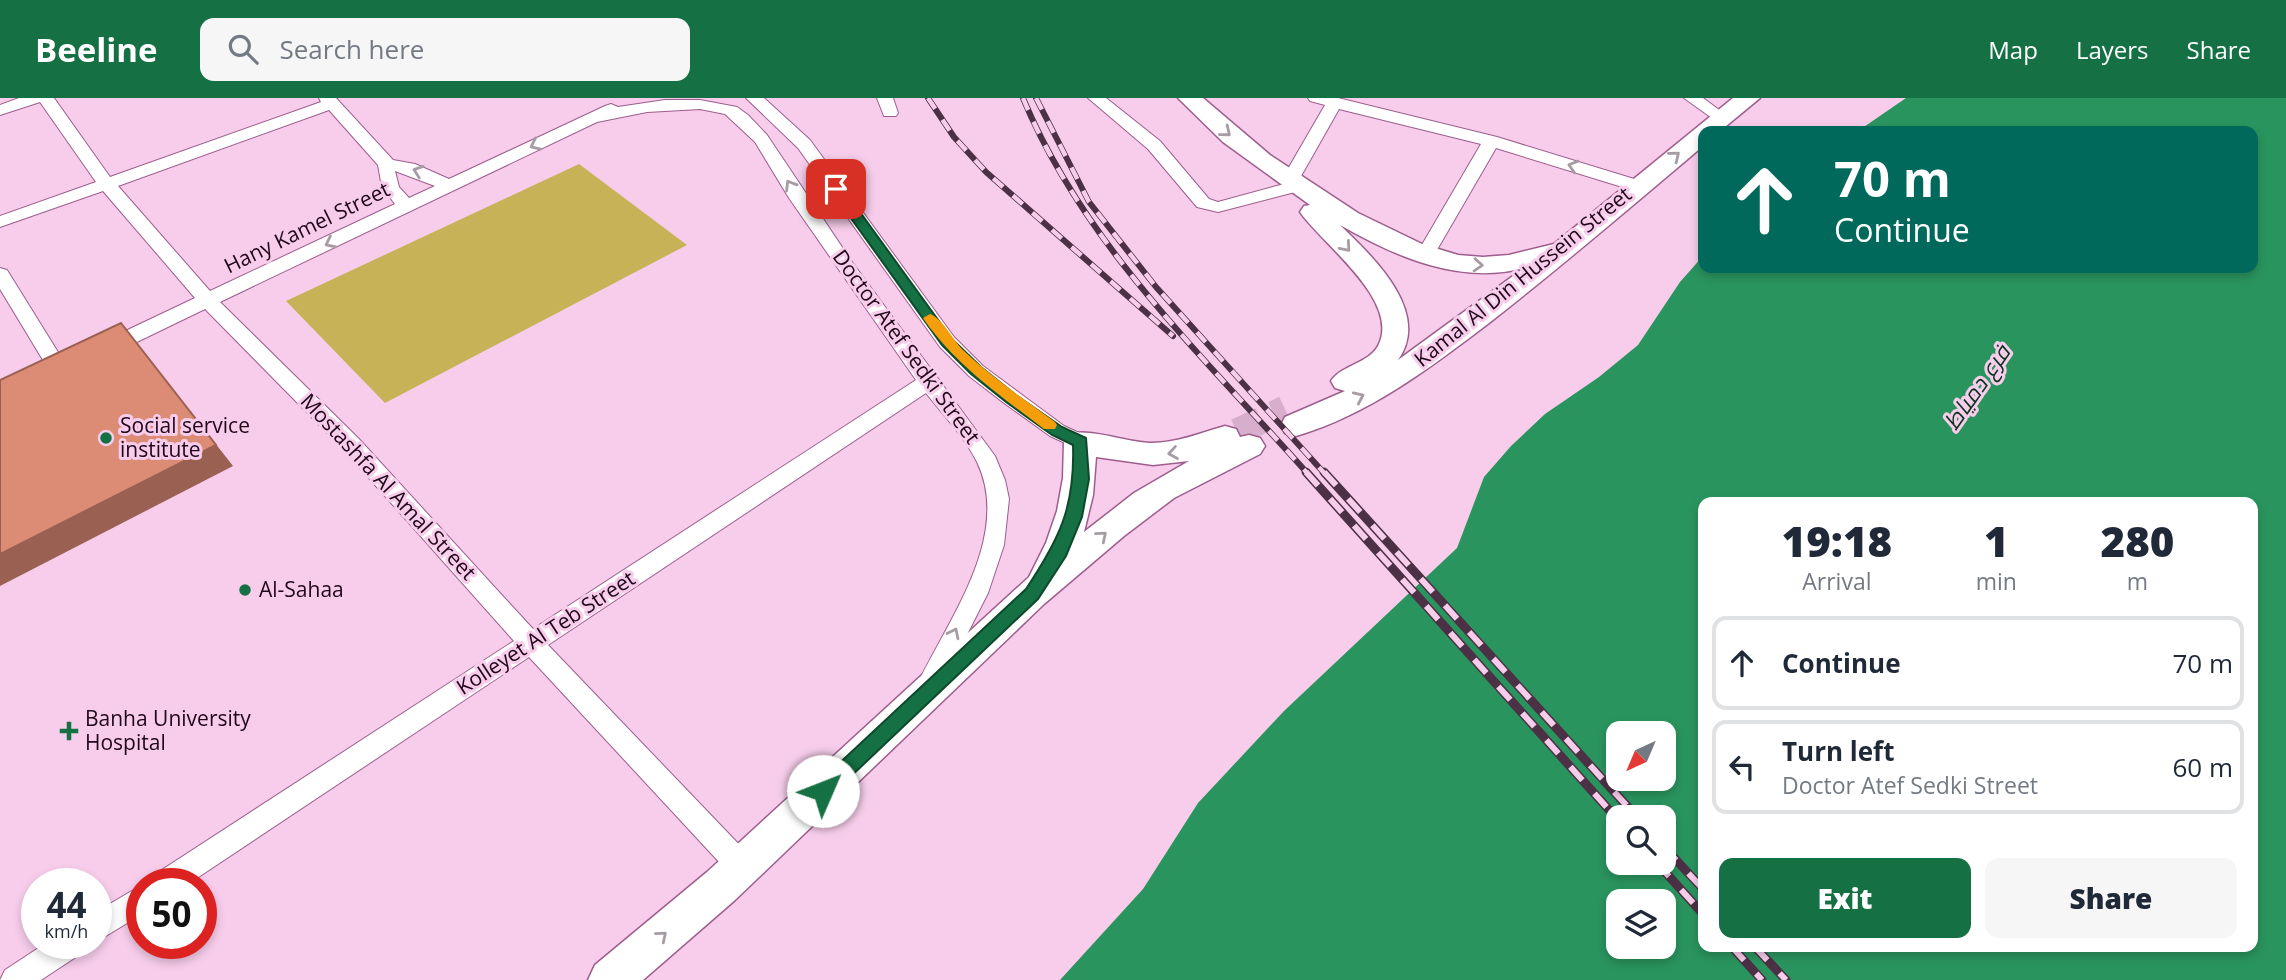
<!DOCTYPE html>
<html lang="en">
<head>
<meta charset="utf-8">
<style>
  body { margin:0; font-family:"Open Sans",Cairo,sans-serif; background:#f6f6f7; color:#1f2937; height:100vh; display:flex; flex-direction:column; font-size:26px; white-space:nowrap }
  * { box-sizing:border-box; margin:0 }
  p { font-size:23px; color:#747a83 }
  .icon { flex:none; width:38px; height:38px; fill:none; stroke:currentColor; stroke-width:2; stroke-linecap:round; stroke-linejoin:round }
  .map { position:relative; flex:1; overflow:hidden }
  .panel { position:absolute; left:1698px; top:399px; width:560px; height:455px; display:flex; flex-direction:column; background:#fff; border-radius:14px; box-shadow:0 4px 10px #0003 }
  .panel>* { flex:none }
  .banner { position:absolute; left:1698px; top:28px; width:560px; height:147px; border-radius:14px; box-shadow:0 4px 10px #0003; background:#00695c; color:#fff; overflow:hidden }
  .needle { width:46px; rotate:224deg }
  .controls { position:absolute; left:1606px; top:623px; display:grid; gap:14px }
  .controls a { display:grid; place-items:center; width:70px; height:70px; border-radius:14px; background:#fff; box-shadow:0 4px 10px #0003; font-size:35px }
  .speed { position:absolute; left:21px; top:770px; display:flex; gap:14px; font-size:35px; font-weight:700; text-align:center }
  .speed>* { display:grid; place-content:center; width:91px; height:91px; border-radius:50%; background:#fff; box-shadow:0 4px 10px #0003; line-height:1 }
  .speed small { font-size:18px; font-weight:400 }
  .speed .limit { border:10px solid #d22; background:#fff; color:#111 }
  .pin { position:absolute; display:grid; place-items:center; width:60px; height:60px; color:#fff; margin:-30px; border-radius:14px; box-shadow:0 4px 10px #0006 }
  .me { position:absolute; width:77px; margin:-38px; rotate:46deg; stroke-linejoin:round; filter:drop-shadow(0 0 5px #0008) }
  .turn { display:flex; align-items:center; gap:24px; height:147px; padding:0 21px; font-size:32px }
  .turn .icon { width:91px; height:91px; stroke-width:2.5 }
  .turn b { display:block; font-size:49px; line-height:60px }
  .eta { display:flex; justify-content:space-evenly; align-items:center; height:119px; text-align:center }
  .eta b { font-size:42px; font-weight:800; line-height:49px }
  .action { display:flex; gap:14px; margin-top:auto; padding:14px 21px }
  .action a { flex:1; height:80px; border-radius:14px; background:#157044; color:#fff; font-size:28px; font-weight:800; line-height:80px; text-align:center }
  .action a+a { background:#f6f6f7; color:#1f2937 }
  ul { padding:0; list-style:none }
  li { display:flex; align-items:center; gap:21px; height:94px; margin:0 14px 10px; padding:0 7px; border:4px solid #e0e1e3; border-radius:14px }
  li div { flex:1 }
  li b { display:block; font-size:26px }
  li em { font-style:normal }
  header { display:flex; align-items:center; gap:42px; box-sizing:border-box; height:98px; padding:0 35px; background:#157044; color:#fff }
  header strong { font-size:33px }
  nav { display:flex; gap:38px; margin-inline-start:auto; font-size:24px }
  .search { width:490px; height:63px; background:#f6f6f7; display:flex; align-items:center; gap:18px; box-sizing:border-box; padding:0 24px; border-radius:14px; color:#747a83; font-size:26px }
  .map>svg:first-child { display:block }
  .green { fill:#c7b258 }
  .water { fill:#2a945e; fill-rule:evenodd }
  .lines { fill:none; stroke-linecap:round; stroke-linejoin:round }
  .secondary-tunnel { stroke:#d7afcc; stroke-width:27; stroke-dasharray:27 14; stroke-linecap:butt }
  .minor-casing { stroke:#9d5d8d; stroke-width:2 }
  .secondary-casing { stroke:#9d5d8d; stroke-width:3 }
  .minor { fill:#fff; fill-rule:evenodd }
  .secondary { fill:#fff; fill-rule:evenodd }
  .rail-far1-casing { stroke:#4c3146; stroke-width:6 }
  .rail-casing { stroke:#4c3146; stroke-width:9 }
  .rail-far1 { stroke:#f7cdeb; stroke-width:4.5; stroke-dasharray:13; stroke-linecap:butt }
  .rail { stroke:#f7cdeb; stroke-width:6; stroke-dasharray:18; stroke-linecap:butt }
  .shaded-wall { fill:#9a6152 }
  .building { fill:#dc8b75; stroke:#9a6152; stroke-width:2 }
  .oneway { stroke:#a69ca4 }
  .route { fill:#157044; stroke:#0e492c; stroke-width:2 }
  .slow { fill:#f59e0b }
  .poi-dot { fill:#157044; stroke:#f7cdeb; stroke-width:2.5 }
  .labels { text-anchor:middle; stroke-width:6; stroke-linejoin:round; paint-order:stroke }
  .street-label { font-size:21px; fill:#20081b; stroke:#f7cdeb }
  .poi-label { font-size:21px; fill:#20081b; stroke:#f7cdeb; text-anchor:start }
  .water-label { font-size:23px; font-style:italic; fill:#0a3620; stroke:#f7cdeb }
</style>
</head>
<body>
<header>
<strong>Beeline</strong>
<div class="search"><svg class="icon" aria-label="search" viewBox="0 0 24 24"><circle cx="10" cy="10" r="6"/><path d="M15 15l6 6"/></svg>Search here</div>
<nav><a>Map</a><a>Layers</a><a>Share</a></nav>
</header>
<div class="map">
<svg width="2286" height="882" viewBox="0 0 2286 882">
  <rect width="100%" height="100%" fill="#f7cdeb"/>
  <!-- green -->
  <path class="green" d="M579,66L687,147L385,305L286,203Z"/>
  <!-- water -->
  <path class="water" d="M1906,0H2286V882H1060L1143,791L1198,705L1284,613L1457,450L1484,379L1511,348L1545,316L1599,279L1638,247L1680,184L1703,158V170H2252V33H1858ZM1703,404H2252V849H1703ZM1619,635H1664V681H1619ZM1619,719H1664V765H1619ZM1619,803H1664V849H1619Z"/>
  <g class="lines">
    <!-- secondary-tunnel -->
    <path class="secondary-tunnel" d="M1237,334L1285,311"/>
    <defs>
      <g id="minor">
        <path d="M19,0H54L110,79L321,4L319,0H336L393,62L415,66L449,81L605,8L611,6L618,9L665,2H700L737,9L748,17L767,37L852,164L995,358L1005,382L1009,401L1004,447L988,495L940,590L931,593L922,590L919,583C950,519 1012,437 977,364C964,338 943,317 926,295L548,547L752,760L756,769L752,778L742,782L732,778L529,559L188,786H150L154,777L514,543L343,351L205,211L112,256H98L95,251L98,246L195,200L103,93L0,129V118L96,84L40,4L0,17V7ZM700,11L725,16L755,44L789,100L916,282L533,531L359,341L220,204L597,24L647,14ZM329,12L378,67L382,89L395,106L210,193L118,88ZM395,73L435,88L409,100L399,89Z"/>
        <path d="M746,0H764L810,42L954,239L983,268L1064,328L1088,339L1091,344L1088,349L1080,352L1050,338L1004,305L969,278L940,249L798,50Z"/>
        <path d="M877,0H893L898,15L896,18H884Z"/>
        <path d="M1088,0H1106L1160,43L1209,101L1218,104L1284,86L1281,83L1325,7L1310,3L1308,0H1338L1497,39L1644,84L1647,88L1644,92H1632L1496,50L1434,157L1425,163L1416,157L1481,46L1339,11L1296,87L1298,90L1295,94L1218,114L1197,109L1148,51Z"/>
        <path d="M1684,0H1703L1730,20L1722,25L1716,23Z"/>
        <path d="M0,170L7,172L66,267L69,272L66,277H52L0,191Z"/>
        <path d="M142,787V816L96,844V814Z"/>
        <path d="M46,845H86L82,855L41,882H0L5,872Z"/>
      </g>
      <g id="secondary">
        <path d="M1178,0H1203L1270,57L1358,115L1422,146L1458,157L1483,159L1509,157L1554,146L1733,0H1760L1720,33H1703V48C1632,108 1562,168 1489,225C1430,270 1368,317 1296,338L1285,335L1281,327L1285,319L1345,293L1335,290L1331,283C1341,267 1368,266 1378,248C1402,203 1321,145 1300,114L1304,108L1310,107L1223,44ZM1340,127C1396,159 1460,187 1524,170L1398,262C1432,214 1373,159 1340,127Z"/>
        <path d="M1225,328L1236,331L1240,339L1249,337L1260,340L1265,348L1260,356L1174,400L1124,438L1044,506L735,802L643,882H588L595,867L707,774L1029,479L1046,445L1057,413L1063,380L1064,344L1069,336C1091,330 1125,344 1150,345C1177,345 1200,335 1225,328ZM1096,359L1153,367L1189,363L1134,395L1084,434L1093,397Z"/>
      </g>
    </defs>
    <!-- minor casing -->
    <use href="#minor" class="minor-casing"/>
    <!-- secondary casing -->
    <use href="#secondary" class="secondary-casing"/>
    <!-- minor -->
    <use href="#minor" class="minor"/>
    <!-- secondary -->
    <use href="#secondary" class="secondary"/>
    <defs>
      <g id="rail-far1">
        <path d="M928,0L954,39L986,74L1173,238"/>
        <path d="M1023,0C1084,147 1204,259 1308,376"/>
        <path d="M1036,0L1089,104L1156,189L1325,376"/>
      </g>
      <g id="rail">
        <path d="M1306,374L1619,723"/>
        <path d="M1324,374L1637,719"/>
        <path d="M1664,749L1703,791"/>
        <path d="M1657,765L1703,816"/>
        <path d="M1732,849L1762,882"/>
        <path d="M1755,849L1786,882"/>
      </g>
    </defs>
    <!-- rail-far1 casing -->
    <use href="#rail-far1" class="rail-far1-casing"/>
    <!-- rail casing -->
    <use href="#rail" class="rail-casing"/>
    <!-- rail-far1 -->
    <use href="#rail-far1" class="rail-far1"/>
    <!-- rail -->
    <use href="#rail" class="rail"/>
  </g>
  <!-- shaded-wall -->
  <path class="shaded-wall" d="M121,225L233,368L0,488V456Z"/>
  <!-- building -->
  <path class="building" d="M121,225L216,347L0,456V282Z"/>
  <!-- one-way arrows -->
  <defs><path id="oneway-chevron" d="M-2-3.5L2.5 0L-2 3.5" fill="none" stroke-width="1.6" stroke-linecap="round" stroke-linejoin="round" transform="scale(1.75)"/></defs>
  <g class="oneway">
    <use href="#oneway-chevron" transform="translate(1226 34) rotate(39)"/>
    <use href="#oneway-chevron" transform="translate(535 47) rotate(155)"/>
    <use href="#oneway-chevron" transform="translate(1675 58) rotate(-39)"/>
    <use href="#oneway-chevron" transform="translate(1573 68) rotate(-163)"/>
    <use href="#oneway-chevron" transform="translate(418 73) rotate(-161)"/>
    <use href="#oneway-chevron" transform="translate(790 87) rotate(-121)"/>
    <use href="#oneway-chevron" transform="translate(330 145) rotate(154)"/>
    <use href="#oneway-chevron" transform="translate(1346 149) rotate(49)"/>
    <use href="#oneway-chevron" transform="translate(1478 167) rotate(4)"/>
    <use href="#oneway-chevron" transform="translate(1359 299) rotate(-24)"/>
    <use href="#oneway-chevron" transform="translate(1173 355) rotate(171)"/>
    <use href="#oneway-chevron" transform="translate(1102 438) rotate(-40)"/>
    <use href="#oneway-chevron" transform="translate(954 535) rotate(-64)"/>
    <use href="#oneway-chevron" transform="translate(662 838) rotate(-40)"/>
  </g>
  <!-- route -->
  <path class="route" d="M836,87L841,88L952,241L981,269L1016,297L1062,329L1086,340L1089,381L1082,419L1066,458L1038,501L829,699L823,701L816,699L814,693L816,687L1026,491C1060,440 1075,409 1073,347L1052,337L1006,304L971,276L942,247L830,91Z"/>
  <!-- slow -->
  <path class="slow" d="M930,216C942,220 953,242 963,252C991,279 1023,300 1055,324L1057,327L1055,331H1044C1001,298 957,268 925,223L923,220Z"/>
  <!-- markers -->
  <g class="poi-dot">
    <circle cx="106" cy="340" r="7"/>
    <circle cx="245" cy="492" r="7"/>
    <path d="M65.5 622.5h7v7h7v7h-7v7h-7v-7h-7v-7h7z"/>
  </g>
  <g class="labels">
    <!-- street labels -->
    <g class="street-label">
      <text transform="translate(307 130) rotate(-26)" y="7">Hany Kamel Street</text>
      <text transform="translate(1523 179) rotate(-39)" y="7">Kamal Al Din Hussein Street</text>
      <text transform="translate(906 249) rotate(54)" y="7">Doctor Atef Sedki Street</text>
      <text transform="translate(388 389) rotate(47)" y="7">Mostashfa Al Amal Street</text>
      <text transform="translate(546 535) rotate(-33)" y="7">Kolleyet Al Teb Street</text>
    </g>
    <!-- poi labels -->
    <g class="poi-label">
      <text x="120" y="335">Social service<tspan x="120" dy="24">institute</tspan></text>
      <text x="259" y="499">Al-Sahaa</text>
      <text x="85" y="628">Banha University<tspan x="85" dy="24">Hospital</tspan></text>
    </g>
    <!-- water labels -->
    <g class="water-label">
      <text transform="translate(1977 289) rotate(-55)" y="8">فرع دمياط</text>
    </g>
  </g>
</svg>
<div class="controls">
<a><svg class="needle" viewBox="-14 -14 28 28"><path d="M0-13l5 13h-10z" fill="#e53935"/><path d="M0 13l5-13h-10z" fill="#747a83"/></svg></a>
<a><svg class="icon" aria-label="search" viewBox="0 0 24 24"><circle cx="10" cy="10" r="6"/><path d="M15 15l6 6"/></svg></a>
<a><svg class="icon" aria-label="layers" viewBox="0 0 24 24"><path d="M12 4l9 5-9 5-9-5zM3 14l9 5 9-5"/></svg></a>
</div>
<div class="speed"><div>44<small>km/h</small></div><div class="limit">50</div></div>
<div class="pin" style="left:836px;top:91px;background:#d93025"><svg class="icon" aria-label="arrive" viewBox="0 0 24 24"><path d="M6 21V4h12l-3 4 3 4H6"/></svg></div>
<svg class="me" style="left:823px;top:693px" viewBox="-20 -20 40 40"><circle r="19" fill="#fff"/><path d="M0-13L10 11 0 6-10 11z" fill="#157044"/></svg>
<div class="banner">
<div class="turn"><svg class="icon" aria-label="ahead" viewBox="0 0 24 24"><path d="M12 20V5M6 11l6-6 6 6"/></svg><div><b>70 m</b>Continue</div></div>
</div>
<section class="panel">
<div class="eta">
<div><b>19:18</b><p>Arrival</p></div>
<div><b>1</b><p>min</p></div>
<div><b>280</b><p>m</p></div>
</div>
<ul>
<li><svg class="icon" aria-label="ahead" viewBox="0 0 24 24"><path d="M12 20V5M6 11l6-6 6 6"/></svg><div><b>Continue</b></div><em>70 m</em></li>
<li><svg class="icon" aria-label="left" viewBox="0 0 24 24"><path d="M17 20v-9H6M10 6l-5 5 5 5"/></svg><div><b>Turn left</b><p>Doctor Atef Sedki Street</p></div><em>60 m</em></li>
</ul>
<div class="action"><a>Exit</a><a>Share</a></div>
</section>
</div>
</body>
</html>
